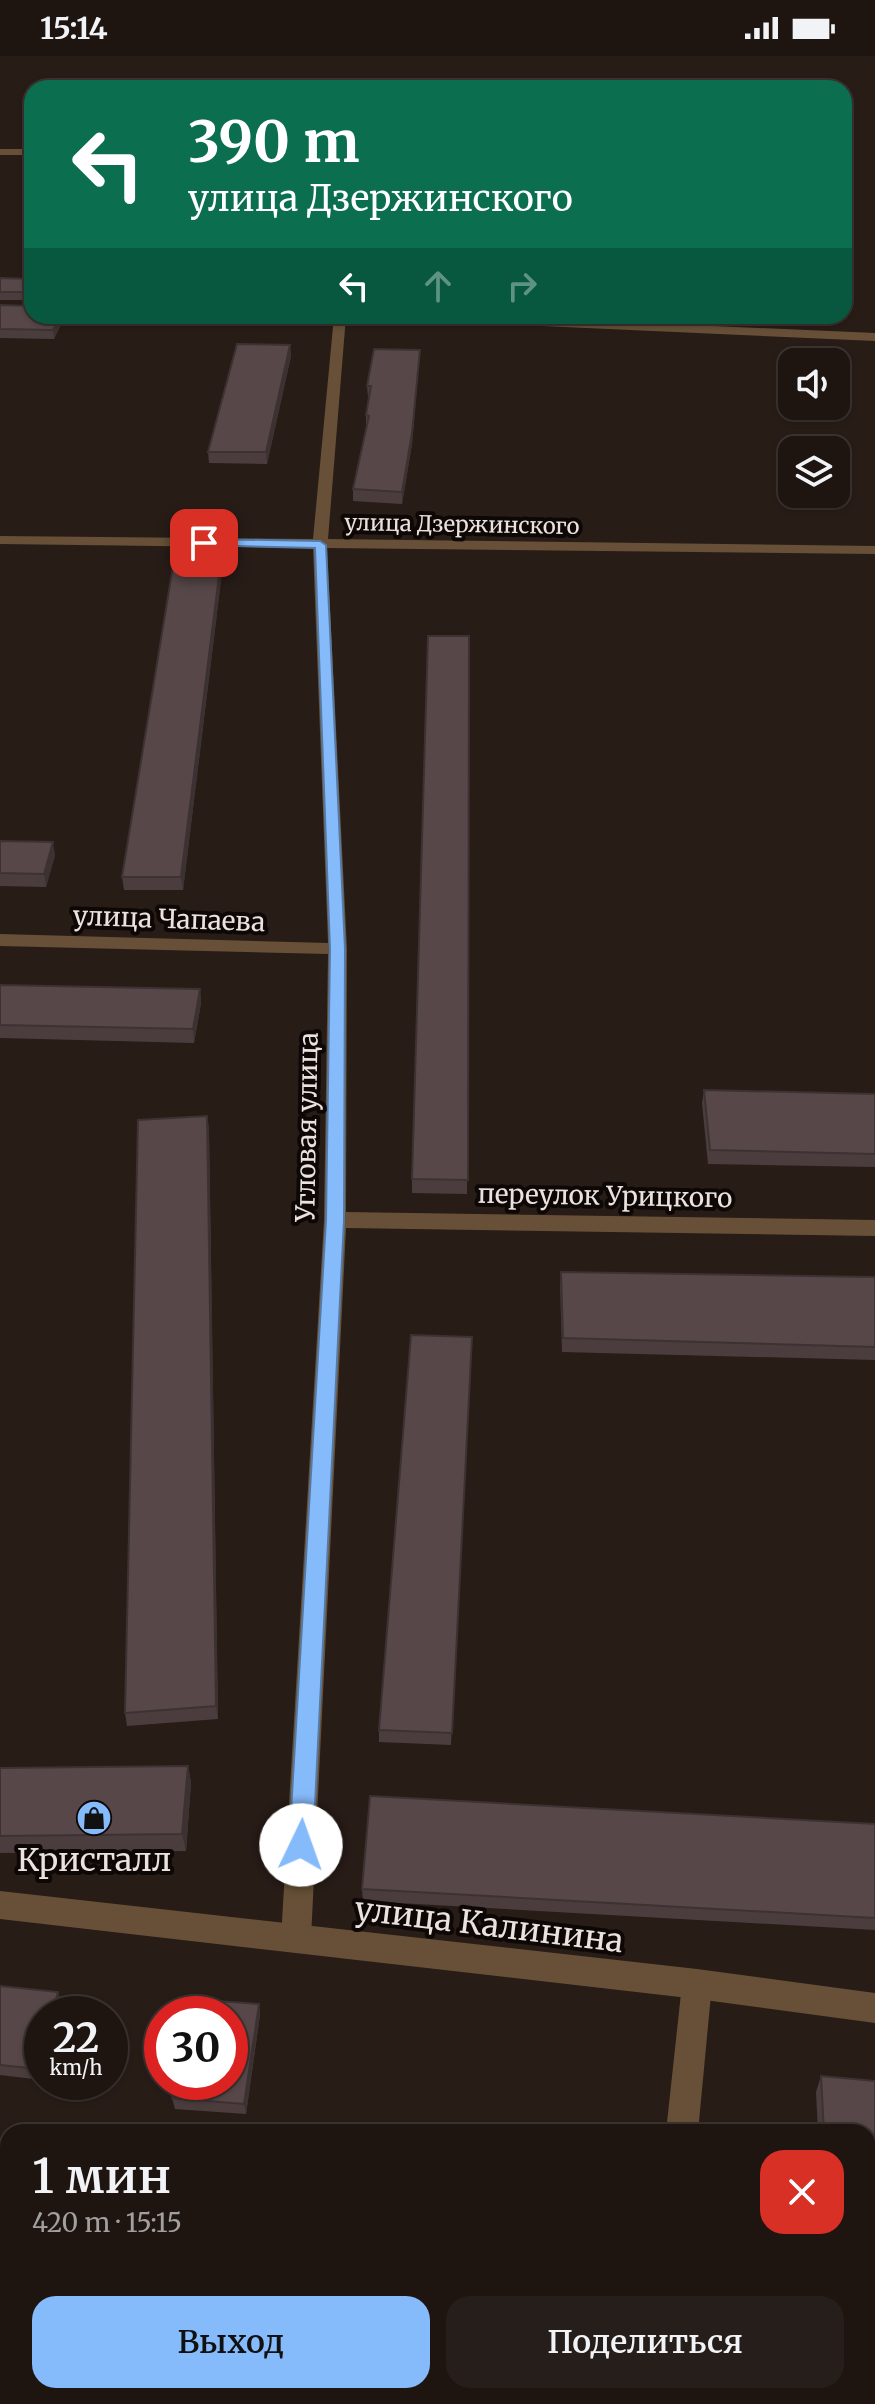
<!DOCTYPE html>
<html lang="ru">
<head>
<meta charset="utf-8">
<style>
  body { margin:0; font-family:Merriweather,serif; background:#261e1a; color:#f1f3f6; height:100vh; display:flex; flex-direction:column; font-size:30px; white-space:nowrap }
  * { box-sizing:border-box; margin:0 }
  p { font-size:26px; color:#a19f9f }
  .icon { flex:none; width:44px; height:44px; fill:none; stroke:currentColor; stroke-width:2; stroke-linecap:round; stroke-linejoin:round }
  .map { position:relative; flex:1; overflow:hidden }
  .sheet { position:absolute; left:0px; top:2068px; width:876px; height:280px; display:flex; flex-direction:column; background:#1e1511; border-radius:24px 24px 0 0; box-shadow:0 2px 6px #0004,0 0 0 2px #3c3431 }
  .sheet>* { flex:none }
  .guide { position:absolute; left:24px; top:24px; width:828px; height:244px; border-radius:24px; box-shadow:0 2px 6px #0004,0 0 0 2px #3c3431; background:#0b6e4f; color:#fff; overflow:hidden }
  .controls { position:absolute; left:778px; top:292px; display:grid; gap:16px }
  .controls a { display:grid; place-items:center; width:72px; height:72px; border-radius:16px; background:#1e1511; box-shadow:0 2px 6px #0004,0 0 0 2px #3c3431; font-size:40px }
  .speed { position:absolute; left:24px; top:1940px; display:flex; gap:16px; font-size:40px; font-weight:700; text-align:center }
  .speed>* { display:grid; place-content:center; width:104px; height:104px; border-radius:50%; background:#1e1511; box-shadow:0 2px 6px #0004,0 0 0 2px #3c3431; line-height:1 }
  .speed small { font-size:20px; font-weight:400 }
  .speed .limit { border:12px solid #d22; background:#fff; color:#111 }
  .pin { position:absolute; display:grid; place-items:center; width:68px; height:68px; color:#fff; margin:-34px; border-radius:16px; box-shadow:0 4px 12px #0006 }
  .me { position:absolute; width:88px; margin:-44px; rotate:3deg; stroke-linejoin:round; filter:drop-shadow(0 0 6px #0008) }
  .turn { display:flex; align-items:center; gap:28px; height:168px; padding:0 32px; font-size:36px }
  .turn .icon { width:104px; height:104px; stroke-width:2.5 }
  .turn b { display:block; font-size:56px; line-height:68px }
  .lanes { display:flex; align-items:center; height:76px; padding:0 32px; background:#0003; justify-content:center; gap:40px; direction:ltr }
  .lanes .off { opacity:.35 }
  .round { display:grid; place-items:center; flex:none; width:84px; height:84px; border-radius:24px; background:#261e1a }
  .summary { display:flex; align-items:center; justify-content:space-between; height:136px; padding:0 32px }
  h1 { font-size:48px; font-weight:600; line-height:60px }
  .cta { display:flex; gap:16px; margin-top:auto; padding:16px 32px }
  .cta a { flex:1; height:92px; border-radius:24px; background:#86bbfb; color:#111; font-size:32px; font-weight:600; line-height:92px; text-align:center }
  .cta a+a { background:#261e1a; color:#f1f3f6 }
  .status { display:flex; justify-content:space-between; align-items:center; height:56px; padding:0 40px; background:#1e1511; direction:ltr }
  .status svg { height:22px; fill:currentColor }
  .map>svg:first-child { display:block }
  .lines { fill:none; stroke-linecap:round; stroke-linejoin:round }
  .service { fill:#675037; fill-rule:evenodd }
  .minor { fill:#675037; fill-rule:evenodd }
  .tertiary { fill:#675037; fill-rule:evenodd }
  .wall { fill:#4b3d3e }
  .shaded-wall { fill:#3d3232 }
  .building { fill:#574748; stroke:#3d3232; stroke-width:2 }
  .route { fill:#86bbfb; stroke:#577aa3; stroke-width:2 }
  .labels { text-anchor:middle; stroke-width:8; stroke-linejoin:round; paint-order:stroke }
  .far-street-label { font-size:22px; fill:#ebe2df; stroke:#0d0806 }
  .street-label { font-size:26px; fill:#ebe2df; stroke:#0d0806 }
  .near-poi-label { font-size:32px; fill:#ebe2df; stroke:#0d0806 }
  .near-street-label { font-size:32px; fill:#ebe2df; stroke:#0d0806 }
</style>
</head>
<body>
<div class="status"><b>15:14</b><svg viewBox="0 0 49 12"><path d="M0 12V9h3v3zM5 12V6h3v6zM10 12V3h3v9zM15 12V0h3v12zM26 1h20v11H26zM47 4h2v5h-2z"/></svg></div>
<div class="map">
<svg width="875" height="2348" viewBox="0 0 875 2348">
  <rect width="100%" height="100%" fill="#281c17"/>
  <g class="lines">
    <!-- service -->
    <rect class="service" x="0" y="93" width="32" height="6"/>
    <!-- minor -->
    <g class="minor">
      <path d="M334,260H346L328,483L875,490V498L327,492L347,893L346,1156L875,1164V1180L346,1172L311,1882L307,1892L296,1896L285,1892L281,1882L324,1164L328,898L0,890V878L328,887L313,492L0,488V480L313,483Z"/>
      <path d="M399,260H485L875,277V285L405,264Z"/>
      <path d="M697,1913L708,1918L712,1928L698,2076H666L682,1928L686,1918Z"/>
      <path d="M639,2340H673V2348H637Z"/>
    </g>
    <!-- tertiary -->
    <path class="tertiary" d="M0,1835L697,1913L875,1937V1967L697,1943L0,1863Z"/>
  </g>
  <!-- wall -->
  <g class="wall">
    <path d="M0,222L32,223V244H0Z"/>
    <path d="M0,249L65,260L54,283L0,282Z"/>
    <path d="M290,289L291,300L267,408L209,407L208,396Z"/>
    <path d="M420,294L412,388L402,448L353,445V433L366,371V359L369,341H368L367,330Z"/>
    <path d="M221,504L222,516L183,834H124L122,821Z"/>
    <path d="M469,580L467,1138L412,1137V1123Z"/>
    <path d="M0,785L55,799L46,831L0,830Z"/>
    <path d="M0,929L200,933L201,947L194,987L0,982Z"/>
    <path d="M704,1034L875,1038V1111L708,1108L702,1047Z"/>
    <path d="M207,1060L209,1073L218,1663L127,1670L125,1657Z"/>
    <path d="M561,1216L875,1221V1304L562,1296L560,1229Z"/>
    <path d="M472,1281L451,1689L379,1686V1674Z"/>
    <path d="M188,1710L191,1727L186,1795L0,1797V1712Z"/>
    <path d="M875,1768V1874L363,1845L362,1833Z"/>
    <path d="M0,1930L58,1936L61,1947L59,1958H42V2024L0,2019Z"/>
    <path d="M259,1948L260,1959L246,2058L175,2053L172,2042Z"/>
    <path d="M821,2020L875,2025V2168H868V2076H818L816,2036Z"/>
    <path d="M824,2340H868L875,2348H823Z"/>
  </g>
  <!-- shaded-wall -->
  <g class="shaded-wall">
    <path d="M60,260H65L54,283L53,274Z"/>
    <path d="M290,289L291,300L267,408L266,396Z"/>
    <path d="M420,294L412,388L402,448V436Z"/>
    <path d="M221,504L222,516L183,834L181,821Z"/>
    <path d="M53,786L55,799L46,831L44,818Z"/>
    <path d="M200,933L201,947L194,987L193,973Z"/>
    <path d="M207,1060L209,1073L218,1663L216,1650Z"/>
    <path d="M188,1710L191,1727L186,1795L182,1778Z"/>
    <path d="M58,1936L61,1947L59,1958H52Z"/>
    <path d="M259,1948L260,1959L246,2058L244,2048Z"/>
  </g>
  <!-- building -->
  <g class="building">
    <path d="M0,222L32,223V237L31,236H0Z"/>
    <path d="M32,245V260H60L53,274L0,273V249L31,250Z"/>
    <path d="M237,288L290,289L266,396H208Z"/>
    <path d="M374,293L420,294L412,377L402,436L353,433L369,360L366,359L371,330H367Z"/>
    <path d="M174,504H221L181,821H122Z"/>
    <path d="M428,580H469L468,1124L412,1123Z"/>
    <path d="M0,785L53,786L44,818L0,817Z"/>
    <path d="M0,929L200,933L193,973L0,969Z"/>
    <path d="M704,1034L875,1038V1098L710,1094Z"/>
    <path d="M207,1060L216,1650L125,1657L138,1064Z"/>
    <path d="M561,1216L875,1221V1291L563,1282Z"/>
    <path d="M411,1279L472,1281L452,1677L379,1674Z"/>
    <path d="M188,1710L182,1778L0,1780V1712Z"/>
    <path d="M370,1740L875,1768V1862L362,1833Z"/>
    <path d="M0,1930L58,1936L52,1958H42V2003L40,2013L0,2009Z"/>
    <path d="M189,1943L259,1948L244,2048L172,2042L175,2026H230V1958H186Z"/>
    <path d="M821,2020L875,2025V2154L868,2153V2076H824Z"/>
    <path d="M868,2267L875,2268V2348H827L828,2340H868Z"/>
    <path d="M227,2340H347L348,2348H227Z"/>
  </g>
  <!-- route -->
  <path class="route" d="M204,483L320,485L326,489L345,893L344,1164L313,1789L309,1797L301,1800L292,1797L289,1789L326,1164L330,893L315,492L200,489V484Z"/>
  <!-- icons -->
  <defs>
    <symbol id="shop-disc" viewBox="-11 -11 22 22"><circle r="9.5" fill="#86bbfb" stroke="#0d0806"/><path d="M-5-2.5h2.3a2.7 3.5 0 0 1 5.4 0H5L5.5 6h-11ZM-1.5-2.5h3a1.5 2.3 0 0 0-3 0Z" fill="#111"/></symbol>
  </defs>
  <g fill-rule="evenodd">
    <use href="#shop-disc" x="74" y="1742" width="40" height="40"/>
  </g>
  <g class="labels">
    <!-- far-street labels -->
    <g class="far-street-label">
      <text transform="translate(462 468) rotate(1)" y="8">улица Дзержинского</text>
    </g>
    <!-- street labels -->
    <g class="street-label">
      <text transform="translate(169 863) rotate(2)" y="9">улица Чапаева</text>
      <text transform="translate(307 1071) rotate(-89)" y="9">Угловая улица</text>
      <text transform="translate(605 1140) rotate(1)" y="9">переулок Урицкого</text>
    </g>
    <!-- near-poi labels -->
    <g class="near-poi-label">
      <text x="94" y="1815">Кристалл</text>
    </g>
    <!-- near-street labels -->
    <g class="near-street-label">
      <text transform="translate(489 1869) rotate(7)" y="11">улица Калинина</text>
    </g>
  </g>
</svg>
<div class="controls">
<a><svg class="icon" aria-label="sound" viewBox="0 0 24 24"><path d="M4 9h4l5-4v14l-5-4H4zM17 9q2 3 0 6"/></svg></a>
<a><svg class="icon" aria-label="layers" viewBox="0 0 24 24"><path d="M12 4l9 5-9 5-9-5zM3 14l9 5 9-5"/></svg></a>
</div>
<div class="speed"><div>22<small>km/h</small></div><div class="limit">30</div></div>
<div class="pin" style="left:204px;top:487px;background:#d93025"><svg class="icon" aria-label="arrive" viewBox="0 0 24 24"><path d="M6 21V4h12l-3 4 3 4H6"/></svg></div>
<svg class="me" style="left:301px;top:1789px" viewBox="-20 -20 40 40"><circle r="19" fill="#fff"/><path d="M0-13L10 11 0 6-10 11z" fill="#86bbfb"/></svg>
<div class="guide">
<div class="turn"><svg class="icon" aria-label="left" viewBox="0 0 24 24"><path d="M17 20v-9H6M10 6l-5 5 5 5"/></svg><div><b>390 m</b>улица Дзержинского</div></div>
<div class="lanes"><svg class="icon" aria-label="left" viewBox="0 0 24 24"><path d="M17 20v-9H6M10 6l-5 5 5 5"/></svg><svg class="icon off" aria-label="ahead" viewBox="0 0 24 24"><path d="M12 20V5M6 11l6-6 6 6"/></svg><svg class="icon off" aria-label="right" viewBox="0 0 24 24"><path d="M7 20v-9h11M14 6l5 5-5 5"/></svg></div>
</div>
<section class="sheet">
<div class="summary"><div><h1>1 мин</h1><p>420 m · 15:15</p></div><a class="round" style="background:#d93025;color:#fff"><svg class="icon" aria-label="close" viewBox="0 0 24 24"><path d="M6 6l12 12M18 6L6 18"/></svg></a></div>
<div class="cta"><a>Выход</a><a>Поделиться</a></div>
</section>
</div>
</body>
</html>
